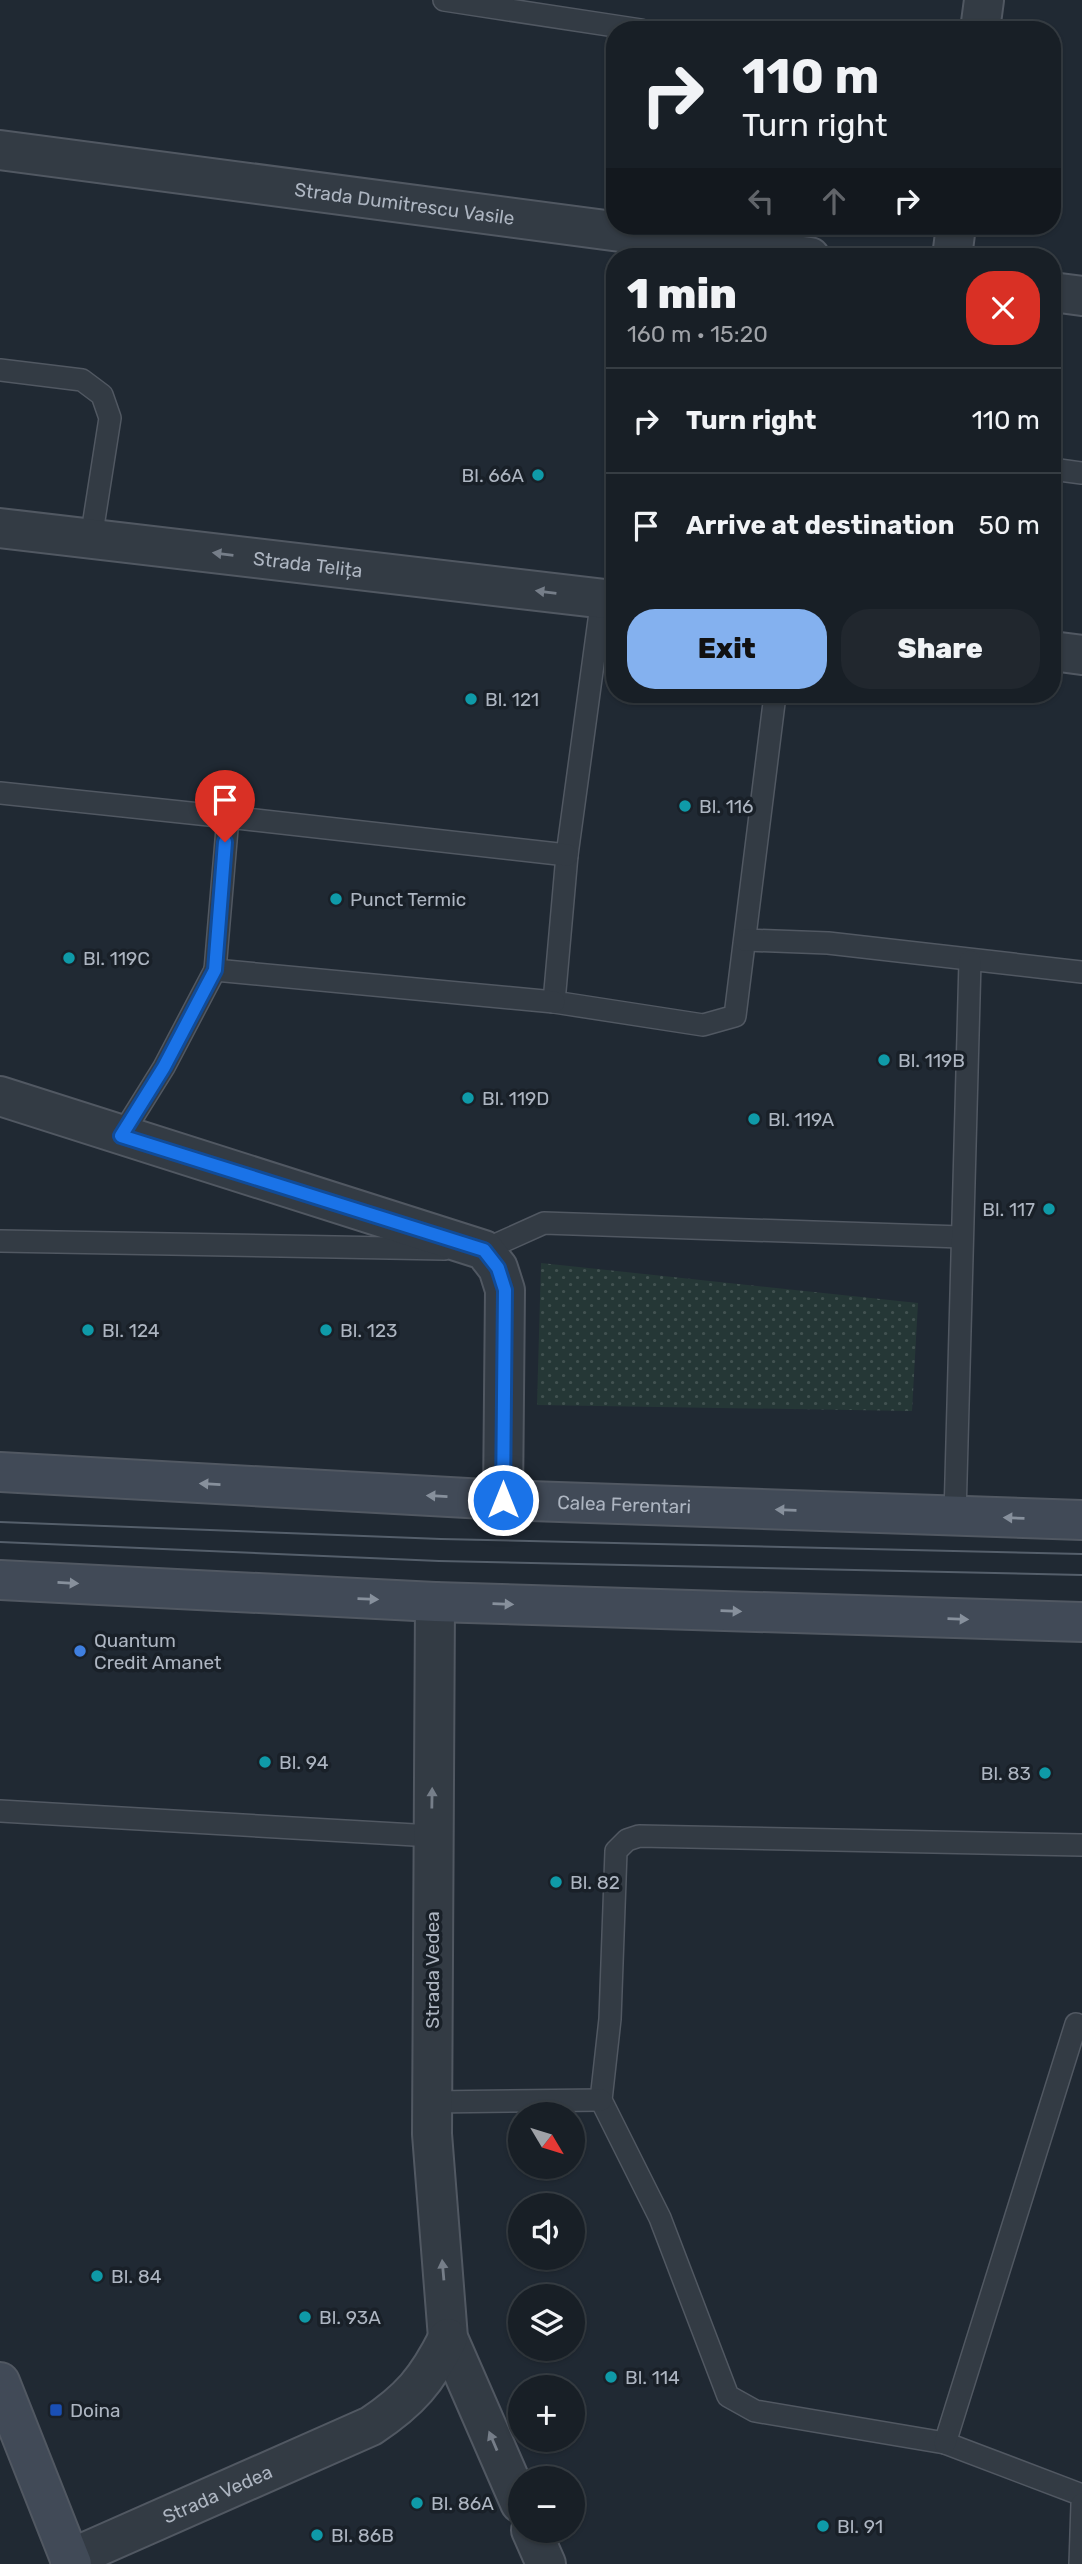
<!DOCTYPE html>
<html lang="en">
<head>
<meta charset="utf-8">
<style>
  body { margin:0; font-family:Rubik,sans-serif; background:#21272e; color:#f1f3f6; height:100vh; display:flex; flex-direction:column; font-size:26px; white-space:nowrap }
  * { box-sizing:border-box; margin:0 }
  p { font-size:23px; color:#9fa2a7 }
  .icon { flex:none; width:38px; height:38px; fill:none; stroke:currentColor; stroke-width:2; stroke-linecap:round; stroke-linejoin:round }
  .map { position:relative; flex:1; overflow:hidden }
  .sheet { position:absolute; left:606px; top:248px; width:455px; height:455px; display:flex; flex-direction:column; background:#181f26; border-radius:28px; box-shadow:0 2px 5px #0004,0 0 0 2px #363d43 }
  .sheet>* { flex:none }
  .top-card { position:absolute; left:606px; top:21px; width:455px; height:214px; border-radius:28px; box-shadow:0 2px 5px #0004,0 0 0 2px #363d43; background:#181f26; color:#f1f3f6; overflow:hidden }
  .needle { width:46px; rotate:128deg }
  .fabs { position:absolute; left:508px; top:2102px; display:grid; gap:14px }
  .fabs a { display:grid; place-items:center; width:77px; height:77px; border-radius:50%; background:#181f26; box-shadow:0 2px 5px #0004,0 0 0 2px #363d43; font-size:35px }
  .pin { position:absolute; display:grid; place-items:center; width:60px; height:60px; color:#fff; margin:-72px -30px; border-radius:50% 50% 50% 0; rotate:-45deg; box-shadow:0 0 7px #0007 }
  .pin .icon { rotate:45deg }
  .me { position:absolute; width:77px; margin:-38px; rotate:0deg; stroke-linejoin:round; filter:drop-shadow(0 0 5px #0008) }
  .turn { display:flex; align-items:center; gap:24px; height:147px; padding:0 21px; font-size:32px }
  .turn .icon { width:91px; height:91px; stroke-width:2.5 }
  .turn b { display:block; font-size:49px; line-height:60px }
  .lanes { display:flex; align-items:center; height:66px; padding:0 21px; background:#0003; justify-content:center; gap:35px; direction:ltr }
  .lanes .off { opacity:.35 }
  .round { display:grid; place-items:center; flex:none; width:74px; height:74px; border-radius:28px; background:#21272e }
  .overview { display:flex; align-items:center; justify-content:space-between; height:119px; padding:0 21px }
  h1 { font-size:42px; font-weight:800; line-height:52px }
  .button { display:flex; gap:14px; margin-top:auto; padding:14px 21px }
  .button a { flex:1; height:80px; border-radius:28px; background:#84b1ef; color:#111; font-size:28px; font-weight:800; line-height:80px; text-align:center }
  .button a+a { background:#21272e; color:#f1f3f6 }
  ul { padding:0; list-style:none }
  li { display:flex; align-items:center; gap:21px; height:105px; padding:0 21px; border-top:2px solid #363d43 }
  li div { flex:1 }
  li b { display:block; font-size:26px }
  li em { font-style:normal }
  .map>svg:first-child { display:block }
  .park { fill:url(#park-dots) }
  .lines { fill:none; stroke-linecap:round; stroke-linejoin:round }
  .lane-casing { stroke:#515862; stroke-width:24 }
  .street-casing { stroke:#515862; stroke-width:42 }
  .secondary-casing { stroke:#515862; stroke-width:42 }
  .lane { stroke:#333b44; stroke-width:21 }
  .street { stroke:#333b44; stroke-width:38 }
  .secondary { stroke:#414a57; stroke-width:38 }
  .tram { stroke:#555f6b; stroke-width:2 }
  .oneway { fill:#767e89 }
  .oneway2 { fill:#87909c }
  .route-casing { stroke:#114b97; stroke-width:18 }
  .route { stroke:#1a73e8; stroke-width:12 }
  .culture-dot { fill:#0f9aa8; stroke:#192028; stroke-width:2.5 }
  .shop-dot { fill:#3f7fe0; stroke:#192028; stroke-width:2.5 }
  .transit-dot { fill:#1a4fb4; stroke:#192028; stroke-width:2.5 }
  .labels { text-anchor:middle; stroke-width:7; stroke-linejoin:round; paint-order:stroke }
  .street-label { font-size:19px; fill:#adb5c1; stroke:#192028 }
  .poi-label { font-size:19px; fill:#adb5c1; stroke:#192028; text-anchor:start }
</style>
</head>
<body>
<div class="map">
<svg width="1082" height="2564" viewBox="0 0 1082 2564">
  <defs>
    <pattern id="park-dots" width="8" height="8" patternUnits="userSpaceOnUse" patternTransform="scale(1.75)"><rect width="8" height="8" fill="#253736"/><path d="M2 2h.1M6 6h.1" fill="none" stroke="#425251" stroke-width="1.8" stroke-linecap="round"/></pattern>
  </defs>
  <rect width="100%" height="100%" fill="#202933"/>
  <!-- park -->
  <path class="park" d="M541,1263L918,1303L912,1411L537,1405Z"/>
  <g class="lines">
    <defs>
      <g id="lane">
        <path d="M444,0L641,30"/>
        <path d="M0,370L82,380L102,395L110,418L91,539"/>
        <path d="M1052,469L1082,473"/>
        <path d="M602,598L567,855L554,1002L703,1025L735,1016L775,695"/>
        <path d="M0,793L228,817"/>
        <path d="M745,940L828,943L1082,972"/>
        <path d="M554,1002L215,970L228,817L567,855"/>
        <path d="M121,1136L164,1067L215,970"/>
        <path d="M0,1241L444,1249"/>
        <path d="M476,1250H484L544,1223L961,1237"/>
        <path d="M955,1516L970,961"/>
        <path d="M0,1811L432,1836"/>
        <path d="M1082,1845L639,1836L627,1840L616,1851L610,2019L601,2100L660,2218L728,2396L755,2411L945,2443L1082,2495"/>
        <path d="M432,2102L601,2100"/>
        <path d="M945,2443L1076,2024"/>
        <path d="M1080,2564L1082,2504"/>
      </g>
      <g id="street">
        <path d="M980,30L984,0"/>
        <path id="s1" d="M0,150L810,257"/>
        <path d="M952,257L956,226"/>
        <path d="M1052,292L1082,296"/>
        <path id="s2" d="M0,528L614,600"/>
        <path d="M1052,651L1082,655"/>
        <path d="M0,1096L484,1250L498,1268L505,1290L503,1500"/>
        <path d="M435,1602L432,2134L448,2338L520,2503"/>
        <path d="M531,2530L546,2564"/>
        <path id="s3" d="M70,2559L371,2426C410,2400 427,2380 448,2338"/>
      </g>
      <g id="secondary">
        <path id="s4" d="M0,1472L503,1500L1082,1520"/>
        <path d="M0,1580L435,1602L1082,1622"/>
        <path d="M0,2382L72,2564"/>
      </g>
    </defs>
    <!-- lane casing -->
    <use href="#lane" class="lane-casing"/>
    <!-- street casing -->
    <use href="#street" class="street-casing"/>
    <!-- secondary casing -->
    <use href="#secondary" class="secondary-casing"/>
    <!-- lane -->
    <use href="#lane" class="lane"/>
    <!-- street -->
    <use href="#street" class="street"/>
    <!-- secondary -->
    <use href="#secondary" class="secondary"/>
    <!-- tram -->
    <g class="tram">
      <path d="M0,1522L441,1539L1082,1554"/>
      <path d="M0,1542L439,1561L1082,1575"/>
    </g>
  </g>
  <!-- one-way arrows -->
  <defs><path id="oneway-solid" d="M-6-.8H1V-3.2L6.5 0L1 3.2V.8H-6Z" transform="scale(1.75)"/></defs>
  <g class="oneway">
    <use href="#oneway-solid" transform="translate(223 554) rotate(-173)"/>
    <use href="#oneway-solid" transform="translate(546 592) rotate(-173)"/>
    <use href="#oneway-solid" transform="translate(432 1798) rotate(-89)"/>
    <use href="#oneway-solid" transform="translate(443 2270) rotate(-95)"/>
    <use href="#oneway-solid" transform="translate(493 2441) rotate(-113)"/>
  </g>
  <g class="oneway2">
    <use href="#oneway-solid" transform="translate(210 1484) rotate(-177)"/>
    <use href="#oneway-solid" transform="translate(437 1496) rotate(-177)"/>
    <use href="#oneway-solid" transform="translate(786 1510) rotate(-178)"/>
    <use href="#oneway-solid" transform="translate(1014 1518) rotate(-178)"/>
    <use href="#oneway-solid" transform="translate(68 1583) rotate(3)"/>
    <use href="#oneway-solid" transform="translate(368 1599) rotate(2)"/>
    <use href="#oneway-solid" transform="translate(503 1604) rotate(2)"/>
    <use href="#oneway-solid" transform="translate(731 1611) rotate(2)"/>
    <use href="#oneway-solid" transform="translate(958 1619) rotate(2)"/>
  </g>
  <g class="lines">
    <defs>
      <path id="route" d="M225,842L215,970L164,1067L121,1136L484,1250L498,1268L505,1290L503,1500"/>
    </defs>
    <!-- route casing -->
    <use href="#route" class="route-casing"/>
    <!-- route -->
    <use href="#route" class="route"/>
  </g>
  <!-- markers -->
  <g class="culture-dot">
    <circle cx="538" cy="475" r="7"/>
    <circle cx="471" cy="699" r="7"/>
    <circle cx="685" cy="806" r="7"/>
    <circle cx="336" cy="899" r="7"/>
    <circle cx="69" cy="958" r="7"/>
    <circle cx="884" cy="1060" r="7"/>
    <circle cx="468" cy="1098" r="7"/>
    <circle cx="754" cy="1119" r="7"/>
    <circle cx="1049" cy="1209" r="7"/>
    <circle cx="88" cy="1330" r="7"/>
    <circle cx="326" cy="1330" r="7"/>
    <circle cx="265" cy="1762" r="7"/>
    <circle cx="1045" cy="1773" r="7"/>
    <circle cx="556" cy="1882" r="7"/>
    <circle cx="97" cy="2276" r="7"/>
    <circle cx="305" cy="2317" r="7"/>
    <circle cx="611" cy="2377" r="7"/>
    <circle cx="417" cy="2503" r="7"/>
    <circle cx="823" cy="2526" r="7"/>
    <circle cx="317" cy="2535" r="7"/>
  </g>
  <circle class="shop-dot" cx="80" cy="1651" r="7"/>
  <rect class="transit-dot" x="49" y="2403" width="14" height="14" rx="3.5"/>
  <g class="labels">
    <!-- street labels -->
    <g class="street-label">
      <text dy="7" stroke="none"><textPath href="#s1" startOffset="408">Strada Dumitrescu Vasile</textPath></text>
      <text dy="7" stroke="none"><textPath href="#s2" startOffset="310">Strada Telița</textPath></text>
      <text dy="7" stroke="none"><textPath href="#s4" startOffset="625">Calea Ferentari</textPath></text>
      <text transform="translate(432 1970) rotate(-90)" y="7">Strada Vedea</text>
      <text dy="7" stroke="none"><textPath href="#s3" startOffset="161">Strada Vedea</textPath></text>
    </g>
    <!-- poi labels -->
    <g class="poi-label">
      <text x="524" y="482" text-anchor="end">Bl. 66A</text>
      <text x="485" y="706">Bl. 121</text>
      <text x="699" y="813">Bl. 116</text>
      <text x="350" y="906">Punct Termic</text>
      <text x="83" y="965">Bl. 119C</text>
      <text x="898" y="1067">Bl. 119B</text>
      <text x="482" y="1105">Bl. 119D</text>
      <text x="768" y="1126">Bl. 119A</text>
      <text x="1035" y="1216" text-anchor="end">Bl. 117</text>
      <text x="102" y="1337">Bl. 124</text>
      <text x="340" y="1337">Bl. 123</text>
      <text x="94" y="1647">Quantum<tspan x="94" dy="22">Credit Amanet</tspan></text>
      <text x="279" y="1769">Bl. 94</text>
      <text x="1031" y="1780" text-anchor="end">Bl. 83</text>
      <text x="570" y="1889">Bl. 82</text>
      <text x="111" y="2283">Bl. 84</text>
      <text x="319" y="2324">Bl. 93A</text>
      <text x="625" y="2384">Bl. 114</text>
      <text x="70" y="2417">Doina</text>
      <text x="431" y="2510">Bl. 86A</text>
      <text x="837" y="2533">Bl. 91</text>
      <text x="331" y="2542">Bl. 86B</text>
    </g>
  </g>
</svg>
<div class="fabs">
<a><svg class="needle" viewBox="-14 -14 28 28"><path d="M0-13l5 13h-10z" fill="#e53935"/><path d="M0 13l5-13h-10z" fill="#9fa2a7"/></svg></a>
<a><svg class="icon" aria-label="sound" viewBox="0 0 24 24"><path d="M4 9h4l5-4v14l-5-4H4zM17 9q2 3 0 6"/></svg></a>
<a><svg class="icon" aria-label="layers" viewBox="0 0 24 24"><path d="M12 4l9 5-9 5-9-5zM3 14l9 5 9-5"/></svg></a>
<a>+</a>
<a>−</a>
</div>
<div class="pin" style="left:225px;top:842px;background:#d93025"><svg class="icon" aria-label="arrive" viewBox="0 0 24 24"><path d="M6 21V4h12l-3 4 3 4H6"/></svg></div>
<svg class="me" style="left:503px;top:1500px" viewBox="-20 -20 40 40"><circle r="17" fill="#1a73e8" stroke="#fff" stroke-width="3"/><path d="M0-11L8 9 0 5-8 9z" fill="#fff"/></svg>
<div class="top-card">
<div class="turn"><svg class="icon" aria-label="right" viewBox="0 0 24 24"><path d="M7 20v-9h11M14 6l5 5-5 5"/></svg><div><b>110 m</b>Turn right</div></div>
<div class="lanes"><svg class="icon off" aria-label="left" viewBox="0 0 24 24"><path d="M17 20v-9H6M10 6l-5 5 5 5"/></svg><svg class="icon off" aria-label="ahead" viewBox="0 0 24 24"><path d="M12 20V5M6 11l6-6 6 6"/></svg><svg class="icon" aria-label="right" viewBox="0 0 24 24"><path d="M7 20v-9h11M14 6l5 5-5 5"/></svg></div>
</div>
<section class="sheet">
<div class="overview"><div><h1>1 min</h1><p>160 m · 15:20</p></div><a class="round" style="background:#d93025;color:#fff"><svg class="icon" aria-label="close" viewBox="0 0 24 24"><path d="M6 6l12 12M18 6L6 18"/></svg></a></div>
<ul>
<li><svg class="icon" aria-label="right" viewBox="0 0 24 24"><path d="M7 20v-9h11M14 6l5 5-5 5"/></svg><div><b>Turn right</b></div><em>110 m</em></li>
<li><svg class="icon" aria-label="arrive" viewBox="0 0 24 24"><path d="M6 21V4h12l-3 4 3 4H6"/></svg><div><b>Arrive at destination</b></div><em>50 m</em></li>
</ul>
<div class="button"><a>Exit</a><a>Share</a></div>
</section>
</div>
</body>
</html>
